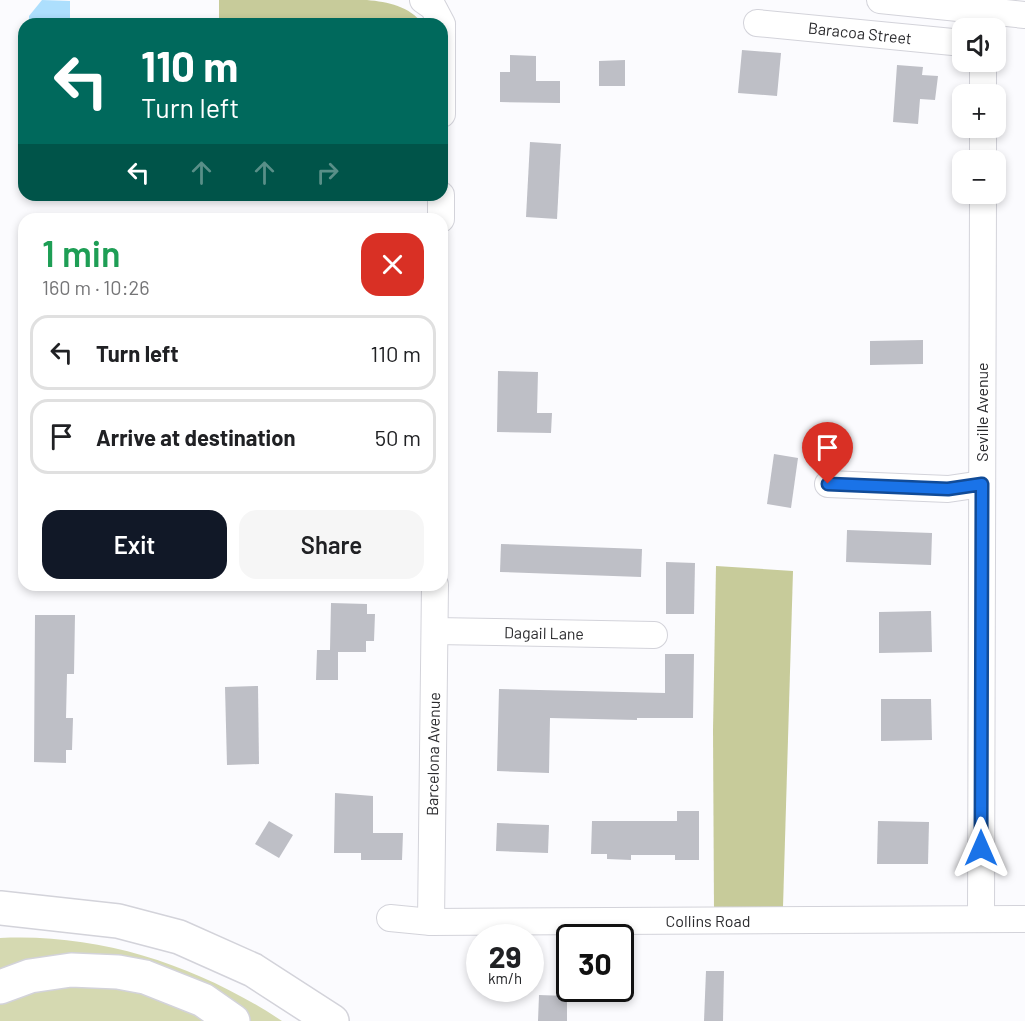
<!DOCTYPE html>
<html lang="en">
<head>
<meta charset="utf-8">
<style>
  body { margin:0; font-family:Barlow,sans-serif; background:#f6f6f6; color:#202124; height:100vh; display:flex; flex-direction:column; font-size:22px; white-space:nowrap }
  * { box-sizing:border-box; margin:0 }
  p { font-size:20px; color:#757577 }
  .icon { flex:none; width:33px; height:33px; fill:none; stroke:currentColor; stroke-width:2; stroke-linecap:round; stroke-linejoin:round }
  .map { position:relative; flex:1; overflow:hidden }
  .drawer { position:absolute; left:18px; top:213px; width:430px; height:378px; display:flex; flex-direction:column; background:#fff; border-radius:18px; box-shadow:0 3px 9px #0003 }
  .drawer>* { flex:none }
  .banner { position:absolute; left:18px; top:18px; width:430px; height:183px; border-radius:18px; box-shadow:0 3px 9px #0003; background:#00695c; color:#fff; overflow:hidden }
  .fabs { position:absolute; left:952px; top:18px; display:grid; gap:12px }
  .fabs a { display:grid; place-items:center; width:54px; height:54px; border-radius:12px; background:#fff; box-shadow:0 3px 9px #0003; font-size:30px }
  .speed { position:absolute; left:466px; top:924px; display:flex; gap:12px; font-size:30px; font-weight:700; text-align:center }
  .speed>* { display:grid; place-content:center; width:78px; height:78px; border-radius:50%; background:#fff; box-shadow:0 3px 9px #0003; line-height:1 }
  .speed small { font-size:15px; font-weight:400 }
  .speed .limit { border:3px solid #111; border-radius:9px; background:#fff; color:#111 }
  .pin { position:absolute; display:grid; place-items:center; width:51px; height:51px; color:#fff; margin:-62px -26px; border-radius:50% 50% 50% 0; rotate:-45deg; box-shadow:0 0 6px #0007 }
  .pin .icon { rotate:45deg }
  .me { position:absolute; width:66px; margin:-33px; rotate:0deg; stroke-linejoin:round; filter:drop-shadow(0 0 4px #0008) }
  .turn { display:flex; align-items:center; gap:21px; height:126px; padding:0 24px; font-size:27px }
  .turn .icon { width:78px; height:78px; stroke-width:2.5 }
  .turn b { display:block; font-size:42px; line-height:51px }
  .lanes { display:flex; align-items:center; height:57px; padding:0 24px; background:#0003; justify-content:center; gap:30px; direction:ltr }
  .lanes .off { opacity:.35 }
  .round { display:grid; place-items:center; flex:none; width:63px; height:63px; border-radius:18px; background:#f6f6f6 }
  .headline { display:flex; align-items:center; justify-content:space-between; height:102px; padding:0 24px }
  h1 { font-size:36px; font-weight:600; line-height:45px; color:#1e9e55 }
  .primary-button { display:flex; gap:12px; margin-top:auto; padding:12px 24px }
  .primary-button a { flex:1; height:69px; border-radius:18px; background:#111827; color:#fff; font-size:24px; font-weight:600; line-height:69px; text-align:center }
  .primary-button a+a { background:#f6f6f6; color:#202124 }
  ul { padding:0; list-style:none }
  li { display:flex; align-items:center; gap:18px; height:75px; margin:0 12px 9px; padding:0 12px; border:3px solid #e0e0e0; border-radius:18px }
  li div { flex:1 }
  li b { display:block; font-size:22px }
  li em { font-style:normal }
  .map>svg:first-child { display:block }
  .green { fill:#d5d9b1 }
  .forest { fill:#c7cb9a }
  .water { fill:#addffd }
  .building { fill:#bebfc6 }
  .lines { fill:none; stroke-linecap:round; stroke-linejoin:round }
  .minor-casing { stroke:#d3d3da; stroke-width:28 }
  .highway-casing { stroke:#d3d3da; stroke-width:36 }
  .minor { stroke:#fff; stroke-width:26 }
  .highway { stroke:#fff; stroke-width:33 }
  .route-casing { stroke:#114b97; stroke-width:15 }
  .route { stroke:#1a73e8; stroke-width:10 }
  .labels { text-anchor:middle; stroke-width:6; stroke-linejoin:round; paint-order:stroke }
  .street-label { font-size:16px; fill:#2b2b2e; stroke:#fff }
</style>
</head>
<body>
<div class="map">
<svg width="1025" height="1021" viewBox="0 0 1025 1021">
  <rect width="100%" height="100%" fill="#fbfbfe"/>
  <!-- green -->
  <g class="green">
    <path d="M0,938C101,933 199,966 282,1021H249L221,1000L0,975Z"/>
    <path d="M33,985L137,986L214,1021H0V996Z"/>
  </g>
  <!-- forest -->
  <g class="forest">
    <path d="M219,0H367C388,2 409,6 423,24H219Z"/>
    <path d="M716,566L793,571L783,907L714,909L713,730Z"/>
  </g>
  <!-- water -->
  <path class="water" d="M42,0L70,1V24H29V16Z"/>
  <!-- building -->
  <g class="building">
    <path d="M742,50L781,53L777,96L738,93Z"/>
    <path d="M510,55L536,56V81H560V103L500,102V72H510Z"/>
    <path d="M625,60V86H599V61Z"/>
    <path d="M897,65L923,67L922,75L938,76L935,100L920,99L918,124L893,122Z"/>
    <path d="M530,142L561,144L557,219L526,217Z"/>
    <path d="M923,340V364L870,365V341Z"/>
    <path d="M498,371L538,372L537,413H552L551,433L497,432Z"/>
    <path d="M774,454L798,458L791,508L767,504Z"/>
    <path d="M847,530L932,533L931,565L846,562Z"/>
    <path d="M501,544L642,549L641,577L500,572Z"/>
    <path d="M666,562L695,563L694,614H666Z"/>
    <path d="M331,603L367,604V614H375L374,641H366V652H338V680H316L317,650H330Z"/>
    <path d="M931,611L932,652L879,653V612Z"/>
    <path d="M35,615H75L74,674H67L66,718H73L72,750H66V763L34,762Z"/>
    <path d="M665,654H694L693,718H637V720L550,718L549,773L497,771L499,689L665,693Z"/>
    <path d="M258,686L259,764L227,765L225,687Z"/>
    <path d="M881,699H931L932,740L881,741Z"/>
    <path d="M335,793L373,796V833H403L402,860H361V853H334Z"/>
    <path d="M677,811H699V860H675V855H631V860L607,859V854H591L592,821H677Z"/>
    <path d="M269,821L293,835L279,858L255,844Z"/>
    <path d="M878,821L929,822L928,864H877Z"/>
    <path d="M497,823L549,825L548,853L496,851Z"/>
    <path d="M706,971H724L723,1021H704Z"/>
    <path d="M539,995L567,996V1021H538Z"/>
  </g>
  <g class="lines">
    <defs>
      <g id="minor">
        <path d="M423,0L433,7L442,24"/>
        <path d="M880,0L1025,15"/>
        <path d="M757,23L963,43"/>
        <path d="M442,26V114"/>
        <path d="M983,94V62"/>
        <path d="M983,160V128"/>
        <path d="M441,219V195"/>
        <path d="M828,484L948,489L982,484"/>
        <path d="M435,631L654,635"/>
        <path d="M390,918L431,922L1025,919"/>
        <path d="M981,919L983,194"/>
        <path d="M431,922L435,585"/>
      </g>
      <g id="highway">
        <path d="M0,908L118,921L179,937L253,970L332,1021"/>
        <path d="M0,987L30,976L71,970L118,972L145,977L203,1000L233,1021"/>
      </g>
    </defs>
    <!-- minor casing -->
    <use href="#minor" class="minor-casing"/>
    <!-- highway casing -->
    <use href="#highway" class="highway-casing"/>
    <!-- minor -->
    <use href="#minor" class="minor"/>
    <!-- highway -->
    <use href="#highway" class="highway"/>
  </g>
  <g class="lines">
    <defs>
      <path id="route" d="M828,484L948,489L982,484L981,848"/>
    </defs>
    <!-- route casing -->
    <use href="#route" class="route-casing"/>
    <!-- route -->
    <use href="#route" class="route"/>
  </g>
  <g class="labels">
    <!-- street labels -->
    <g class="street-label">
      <text transform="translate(860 33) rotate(6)" y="6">Baracoa Street</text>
      <text transform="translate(982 412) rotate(-90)" y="6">Seville Avenue</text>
      <text transform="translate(544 633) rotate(1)" y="6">Dagail Lane</text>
      <text transform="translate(433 754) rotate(-89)" y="6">Barcelona Avenue</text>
      <text x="708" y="927">Collins Road</text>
    </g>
  </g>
</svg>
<div class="fabs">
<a><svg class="icon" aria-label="sound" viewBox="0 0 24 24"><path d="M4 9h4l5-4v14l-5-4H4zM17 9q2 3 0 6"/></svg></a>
<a>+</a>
<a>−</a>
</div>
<div class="speed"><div>29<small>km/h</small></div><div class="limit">30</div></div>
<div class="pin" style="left:828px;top:484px;background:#d93025"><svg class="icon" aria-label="arrive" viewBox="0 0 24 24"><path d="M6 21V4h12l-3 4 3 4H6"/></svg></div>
<svg class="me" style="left:981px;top:848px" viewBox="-20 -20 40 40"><path d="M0-17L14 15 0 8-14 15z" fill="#1a73e8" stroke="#fff" stroke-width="4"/></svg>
<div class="banner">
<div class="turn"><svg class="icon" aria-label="left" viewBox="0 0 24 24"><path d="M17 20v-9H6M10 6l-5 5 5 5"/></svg><div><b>110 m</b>Turn left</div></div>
<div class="lanes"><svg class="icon" aria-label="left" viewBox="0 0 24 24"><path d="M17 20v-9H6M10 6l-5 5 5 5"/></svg><svg class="icon off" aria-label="ahead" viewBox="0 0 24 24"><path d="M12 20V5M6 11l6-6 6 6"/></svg><svg class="icon off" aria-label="ahead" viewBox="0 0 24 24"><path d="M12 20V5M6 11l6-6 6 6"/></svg><svg class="icon off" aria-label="right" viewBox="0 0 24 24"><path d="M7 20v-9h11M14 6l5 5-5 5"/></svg></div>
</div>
<section class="drawer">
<div class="headline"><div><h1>1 min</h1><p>160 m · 10:26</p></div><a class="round" style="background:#d93025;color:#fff"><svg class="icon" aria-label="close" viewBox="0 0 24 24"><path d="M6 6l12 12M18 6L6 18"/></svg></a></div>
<ul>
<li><svg class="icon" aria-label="left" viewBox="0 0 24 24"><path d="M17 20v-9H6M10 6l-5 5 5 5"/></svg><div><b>Turn left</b></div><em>110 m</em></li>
<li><svg class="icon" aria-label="arrive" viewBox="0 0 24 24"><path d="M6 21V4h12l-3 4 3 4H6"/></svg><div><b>Arrive at destination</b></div><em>50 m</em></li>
</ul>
<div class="primary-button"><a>Exit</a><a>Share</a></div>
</section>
</div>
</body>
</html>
